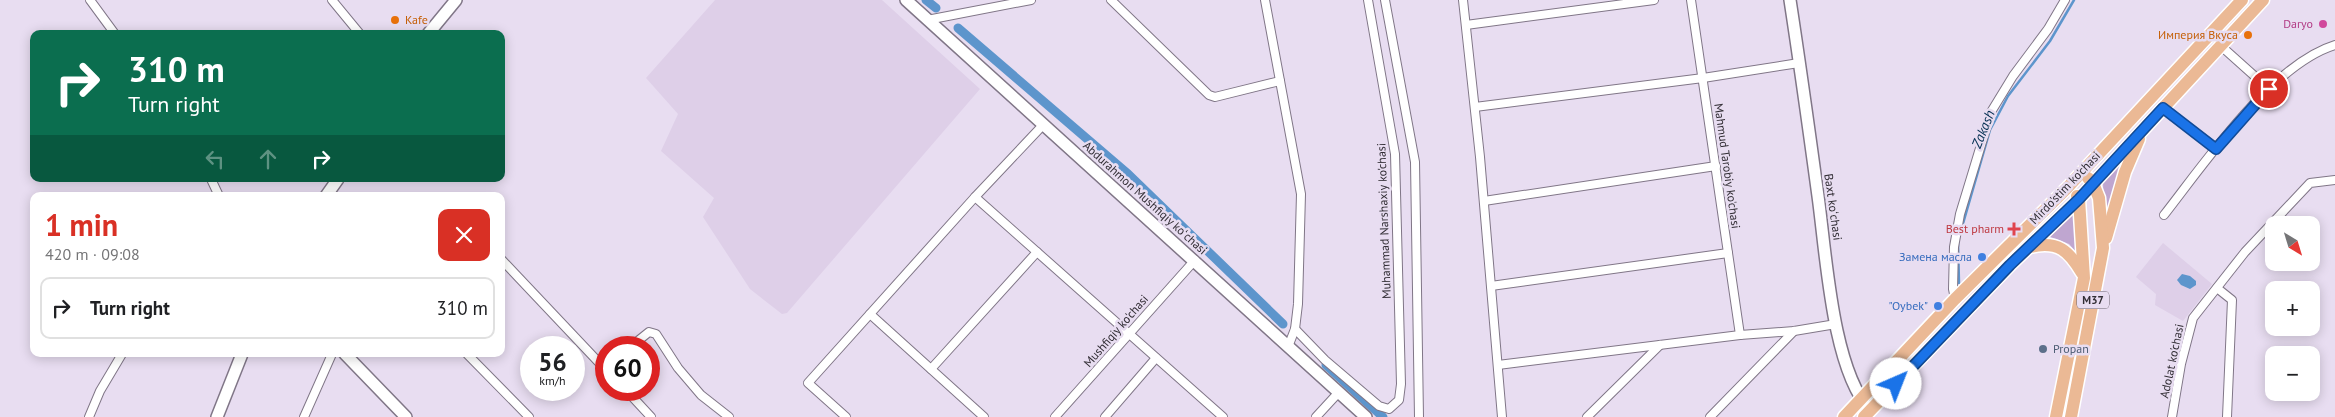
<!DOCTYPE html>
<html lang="en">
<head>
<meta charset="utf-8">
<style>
  body { margin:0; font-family:"PT Sans",sans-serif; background:#f2f2f2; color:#202124; height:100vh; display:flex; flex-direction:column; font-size:19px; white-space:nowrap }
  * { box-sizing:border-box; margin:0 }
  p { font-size:16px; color:#757577 }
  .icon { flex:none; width:28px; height:28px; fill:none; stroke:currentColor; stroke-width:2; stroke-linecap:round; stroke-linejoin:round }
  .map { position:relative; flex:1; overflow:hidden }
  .details { position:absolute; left:30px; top:192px; width:475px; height:165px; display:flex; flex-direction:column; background:#fff; border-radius:10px; box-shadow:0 2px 12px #0003 }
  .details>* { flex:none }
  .guide { position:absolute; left:30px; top:30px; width:475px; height:152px; border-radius:10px; box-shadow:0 2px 12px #0003; background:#0b6e4f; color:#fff; overflow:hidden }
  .needle { width:32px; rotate:142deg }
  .fabs { position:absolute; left:2265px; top:216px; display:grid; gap:10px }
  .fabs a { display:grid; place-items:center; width:55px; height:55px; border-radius:10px; background:#fff; box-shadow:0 2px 12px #0003; font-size:25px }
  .speed { position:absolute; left:520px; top:336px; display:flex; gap:10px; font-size:25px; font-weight:700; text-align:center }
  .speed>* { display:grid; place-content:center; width:65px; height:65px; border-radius:50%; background:#fff; box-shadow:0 2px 12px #0003; line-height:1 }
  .speed small { font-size:12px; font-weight:400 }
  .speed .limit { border:8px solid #d22; background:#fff; color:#111 }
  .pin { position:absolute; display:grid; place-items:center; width:42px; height:42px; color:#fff; margin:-21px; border:2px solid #fff; border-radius:50%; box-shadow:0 1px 5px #0007 }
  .me { position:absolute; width:55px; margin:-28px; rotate:44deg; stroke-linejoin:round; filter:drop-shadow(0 0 4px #0008) }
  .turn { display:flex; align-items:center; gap:18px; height:105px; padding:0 15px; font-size:22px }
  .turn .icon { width:65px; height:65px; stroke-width:2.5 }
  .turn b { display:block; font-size:35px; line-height:42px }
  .lanes { display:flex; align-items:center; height:48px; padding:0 15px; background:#0003; justify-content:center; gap:25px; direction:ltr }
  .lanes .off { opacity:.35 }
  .round { display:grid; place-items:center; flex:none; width:52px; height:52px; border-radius:10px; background:#f2f2f2 }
  .overview { display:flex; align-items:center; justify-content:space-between; height:85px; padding:0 15px }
  h1 { font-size:30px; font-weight:600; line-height:38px; color:#d93025 }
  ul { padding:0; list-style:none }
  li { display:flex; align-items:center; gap:15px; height:62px; margin:0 10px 8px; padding:0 5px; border:2px solid #e0e0e0; border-radius:10px }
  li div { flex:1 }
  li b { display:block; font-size:19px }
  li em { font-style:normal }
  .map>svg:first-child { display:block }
  .built { fill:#decfe8 }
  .green { fill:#bfa6d0 }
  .water { fill:#5d95cc }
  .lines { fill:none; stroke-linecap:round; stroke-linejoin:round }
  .stream { stroke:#5d95cc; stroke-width:2.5 }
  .canal { stroke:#5d95cc; stroke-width:9 }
  .street-casing { stroke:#807687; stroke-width:10 }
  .secondary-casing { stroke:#807687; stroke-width:14 }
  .primary-casing { stroke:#fff; stroke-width:15 }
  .street { stroke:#fff; stroke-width:8 }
  .secondary { stroke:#fff; stroke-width:11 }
  .primary { stroke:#ebb995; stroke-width:12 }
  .route-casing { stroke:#114b97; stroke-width:12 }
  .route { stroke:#1a73e8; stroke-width:9 }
  .food-dot { fill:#e8710a; stroke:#e8ddf1; stroke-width:2 }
  .hotel-dot { fill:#d1479c; stroke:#e8ddf1; stroke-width:2 }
  .health-dot { fill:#e0444e; stroke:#e8ddf1; stroke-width:2 }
  .shop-dot { fill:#3f7fe0; stroke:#e8ddf1; stroke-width:2 }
  .service-dot { fill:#5c6f8a; stroke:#e8ddf1; stroke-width:2 }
  .labels { text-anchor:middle; stroke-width:5; stroke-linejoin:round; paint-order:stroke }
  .shield { fill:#e8ddf1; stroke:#69626d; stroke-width:1 }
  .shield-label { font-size:11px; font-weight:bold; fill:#322e35 }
  .food-label { font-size:12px; fill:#c56008; stroke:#e8ddf1; text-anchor:start }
  .hotel-label { font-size:12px; fill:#b23c85; stroke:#e8ddf1; text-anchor:end }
  .street-label { font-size:12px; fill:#322e35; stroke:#e8ddf1 }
  .health-label { font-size:12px; fill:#be3a42; stroke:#e8ddf1; text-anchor:end }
  .shop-label { font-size:12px; fill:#366cbe; stroke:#e8ddf1; text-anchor:end }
  .service-label { font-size:12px; fill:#4e5e75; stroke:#e8ddf1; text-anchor:start }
  .water-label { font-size:14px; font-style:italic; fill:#012d50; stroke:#e8ddf1 }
</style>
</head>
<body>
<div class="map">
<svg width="2335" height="417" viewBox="0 0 2335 417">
  <rect width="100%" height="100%" fill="#e8ddf1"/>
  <!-- built -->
  <g class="built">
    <path d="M715,0H882L980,89L787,313L782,314L750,289L703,217L714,198L661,151L678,114L646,78Z"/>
    <path d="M2163,243L2212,284L2183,321L2155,305L2156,294L2136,277Z"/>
  </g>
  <!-- green -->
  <g class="green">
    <path d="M2123,161L2104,228L2103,180Z"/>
    <path d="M2072,212H2075L2077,253L2069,244L2048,236Z"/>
  </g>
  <!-- water -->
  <path class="water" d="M2182,274L2190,276L2196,281V285L2190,289L2181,285L2177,280Z"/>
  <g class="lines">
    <!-- stream -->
    <g class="stream">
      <path d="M1960,234L1990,130L2008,96L2050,41L2074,0"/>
      <path d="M1958,242L1959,283"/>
    </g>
    <!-- canal -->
    <g class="canal">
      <path d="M926,0L936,8"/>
      <path d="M958,28L1128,174L1283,324"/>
      <path d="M1326,365L1383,417"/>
    </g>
    <defs>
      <g id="street">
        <path d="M90,0L115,34"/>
        <path d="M332,0L360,34"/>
        <path d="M1111,0L1209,95L1215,97L1280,81"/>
        <path d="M1265,0L1301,194L1298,304L1295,329L1288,347"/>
        <path d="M1385,0L1415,162L1419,417"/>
        <path d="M1463,0L1480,157L1502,417"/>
        <path d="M1691,0L1740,335"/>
        <path d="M927,20L1031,0"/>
        <path d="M1466,25L1654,0"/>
        <path d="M2221,46L2269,89"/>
        <path d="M1475,107L1703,78L1799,63"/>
        <path d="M2163,108L2217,149"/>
        <path d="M211,179L219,196"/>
        <path d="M975,197L1223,417"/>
        <path d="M1484,201L1716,166"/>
        <path d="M2164,215C2204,164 2272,64 2335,45"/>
        <path d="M501,259L606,370"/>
        <path d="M1491,286L1728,253"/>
        <path d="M2217,288L2232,300L2227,417"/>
        <path d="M1955,299L1953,289L1954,247L1960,214L1991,112L2013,76L2048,29L2065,0"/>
        <path d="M870,314L984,417"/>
        <path d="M1295,329L1325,360L1379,406L1389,409L1399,400L1401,384L1395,154L1368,0"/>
        <path d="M629,348L649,332L656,334L678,368L701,395L729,417"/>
        <path d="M467,354L529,417"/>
        <path d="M1498,365L1740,335L1794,331L1836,324"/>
        <path d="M931,369L1037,252"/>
        <path d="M626,390L651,417"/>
        <path d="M89,417L100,391L122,354"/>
        <path d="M304,417L332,354"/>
        <path d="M846,417L808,383L975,197L1043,125"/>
        <path d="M1055,417L1195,260"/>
        <path d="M1105,417L1156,358"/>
        <path d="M1316,417L1339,392"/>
        <path d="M1587,417L1660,345"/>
        <path d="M1710,417L1794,331"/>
        <path d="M2172,417L2181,364L2193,318L2245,252L2310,183L2335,180"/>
      </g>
      <g id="secondary">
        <path d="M906,0L1366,417"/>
        <path d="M1790,0C1800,65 1809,130 1818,196C1826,253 1832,369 1870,410"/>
        <path d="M428,34L456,0"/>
        <path d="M326,196L338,179"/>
        <path d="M345,354L406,417"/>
        <path d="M217,417L242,354"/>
      </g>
      <g id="primary">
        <path d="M2106,238L2125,172L2139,139"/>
        <path d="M2030,247C2058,240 2069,251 2082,273"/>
        <path d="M1844,417L1955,299L2068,187L2242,0"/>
        <path d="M1864,417L2010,265L2079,199L2263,0"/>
        <path d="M2056,417L2084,278L2079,199L2077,196"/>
        <path d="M2071,417L2103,248L2099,198L2093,183L2088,178"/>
      </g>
    </defs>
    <!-- street casing -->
    <use href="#street" class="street-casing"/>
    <!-- secondary casing -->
    <use href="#secondary" class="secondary-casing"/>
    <!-- primary casing -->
    <use href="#primary" class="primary-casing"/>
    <!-- street -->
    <use href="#street" class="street"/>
    <!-- secondary -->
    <use href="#secondary" class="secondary"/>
    <!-- primary -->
    <use href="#primary" class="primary"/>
  </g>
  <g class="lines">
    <defs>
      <path id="route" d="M1896,384L2010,265L2079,199L2163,108L2216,149L2269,89"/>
    </defs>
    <!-- route casing -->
    <use href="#route" class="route-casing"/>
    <!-- route -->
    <use href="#route" class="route"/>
  </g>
  <!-- markers -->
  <g class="food-dot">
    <circle cx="395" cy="20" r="5"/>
    <circle cx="2248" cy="35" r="5"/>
  </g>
  <circle class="hotel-dot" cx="2323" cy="24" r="5"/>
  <path class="health-dot" d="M2011.5 221.5h5v5h5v5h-5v5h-5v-5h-5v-5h5z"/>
  <g class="shop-dot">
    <circle cx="1982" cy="257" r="5"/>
    <circle cx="1938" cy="306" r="5"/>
  </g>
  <circle class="service-dot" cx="2043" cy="349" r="5"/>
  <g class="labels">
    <!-- shield labels -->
    <rect class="shield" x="2077" y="291.5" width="32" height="17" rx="4"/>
    <g class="shield-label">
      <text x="2093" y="304">M37</text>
    </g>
    <!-- food labels -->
    <g class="food-label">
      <text x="405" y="24">Kafe</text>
      <text x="2238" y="39" text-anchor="end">Империя Вкуса</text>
    </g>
    <!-- hotel labels -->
    <g class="hotel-label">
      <text x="2313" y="28">Daryo</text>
    </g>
    <!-- street labels -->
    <g class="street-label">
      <text transform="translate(1727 166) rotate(82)" y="4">Mahmud Tarobiy ko'chasi</text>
      <text transform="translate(2065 188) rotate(-46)" y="4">Mirdo'stim ko'chasi</text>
      <text transform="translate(1145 198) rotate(42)" y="4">Abdurahmon Mushfiqiy koʻchasi</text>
      <text transform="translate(1833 207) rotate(82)" y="4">Baxt koʻchasi</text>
      <text transform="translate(1384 221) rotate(-92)" y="4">Muhammad Narshaxiy ko'chasi</text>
      <text transform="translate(1116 331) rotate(-49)" y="4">Mushfiqiy ko'chasi</text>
      <text transform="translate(2172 361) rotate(-78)" y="4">Adolat ko'chasi</text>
    </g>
    <!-- health labels -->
    <g class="health-label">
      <text x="2004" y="233">Best pharm</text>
    </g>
    <!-- shop labels -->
    <g class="shop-label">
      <text x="1972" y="261">Замена масла</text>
      <text x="1928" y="310">"Oybek"</text>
    </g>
    <!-- service labels -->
    <g class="service-label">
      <text x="2053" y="353">Propan</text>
    </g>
    <!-- water labels -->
    <g class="water-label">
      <text transform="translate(1983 129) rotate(-68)" y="5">Zakash</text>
    </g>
  </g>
</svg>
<div class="fabs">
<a><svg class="needle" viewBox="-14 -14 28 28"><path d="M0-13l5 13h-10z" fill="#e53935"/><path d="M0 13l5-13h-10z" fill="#757577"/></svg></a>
<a>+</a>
<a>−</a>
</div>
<div class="speed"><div>56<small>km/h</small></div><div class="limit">60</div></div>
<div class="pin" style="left:2269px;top:89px;background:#d93025"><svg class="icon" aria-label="arrive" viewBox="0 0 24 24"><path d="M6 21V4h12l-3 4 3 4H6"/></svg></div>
<svg class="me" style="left:1896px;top:384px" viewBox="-20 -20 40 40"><circle r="19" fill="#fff"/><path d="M0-13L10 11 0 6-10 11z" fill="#1a73e8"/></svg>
<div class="guide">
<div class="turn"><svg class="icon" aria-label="right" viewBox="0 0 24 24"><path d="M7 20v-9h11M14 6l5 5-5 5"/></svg><div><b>310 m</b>Turn right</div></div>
<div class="lanes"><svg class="icon off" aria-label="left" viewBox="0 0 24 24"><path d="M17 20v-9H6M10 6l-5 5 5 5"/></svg><svg class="icon off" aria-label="ahead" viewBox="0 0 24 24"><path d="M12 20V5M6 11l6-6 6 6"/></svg><svg class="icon" aria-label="right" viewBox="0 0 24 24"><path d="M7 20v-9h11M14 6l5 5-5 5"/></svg></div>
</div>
<section class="details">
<div class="overview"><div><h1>1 min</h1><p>420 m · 09:08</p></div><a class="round" style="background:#d93025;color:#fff"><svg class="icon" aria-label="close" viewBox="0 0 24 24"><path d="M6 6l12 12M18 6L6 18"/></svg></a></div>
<ul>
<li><svg class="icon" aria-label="right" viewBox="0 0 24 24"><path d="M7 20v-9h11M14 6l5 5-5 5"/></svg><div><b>Turn right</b></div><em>310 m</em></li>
</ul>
</section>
</div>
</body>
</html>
